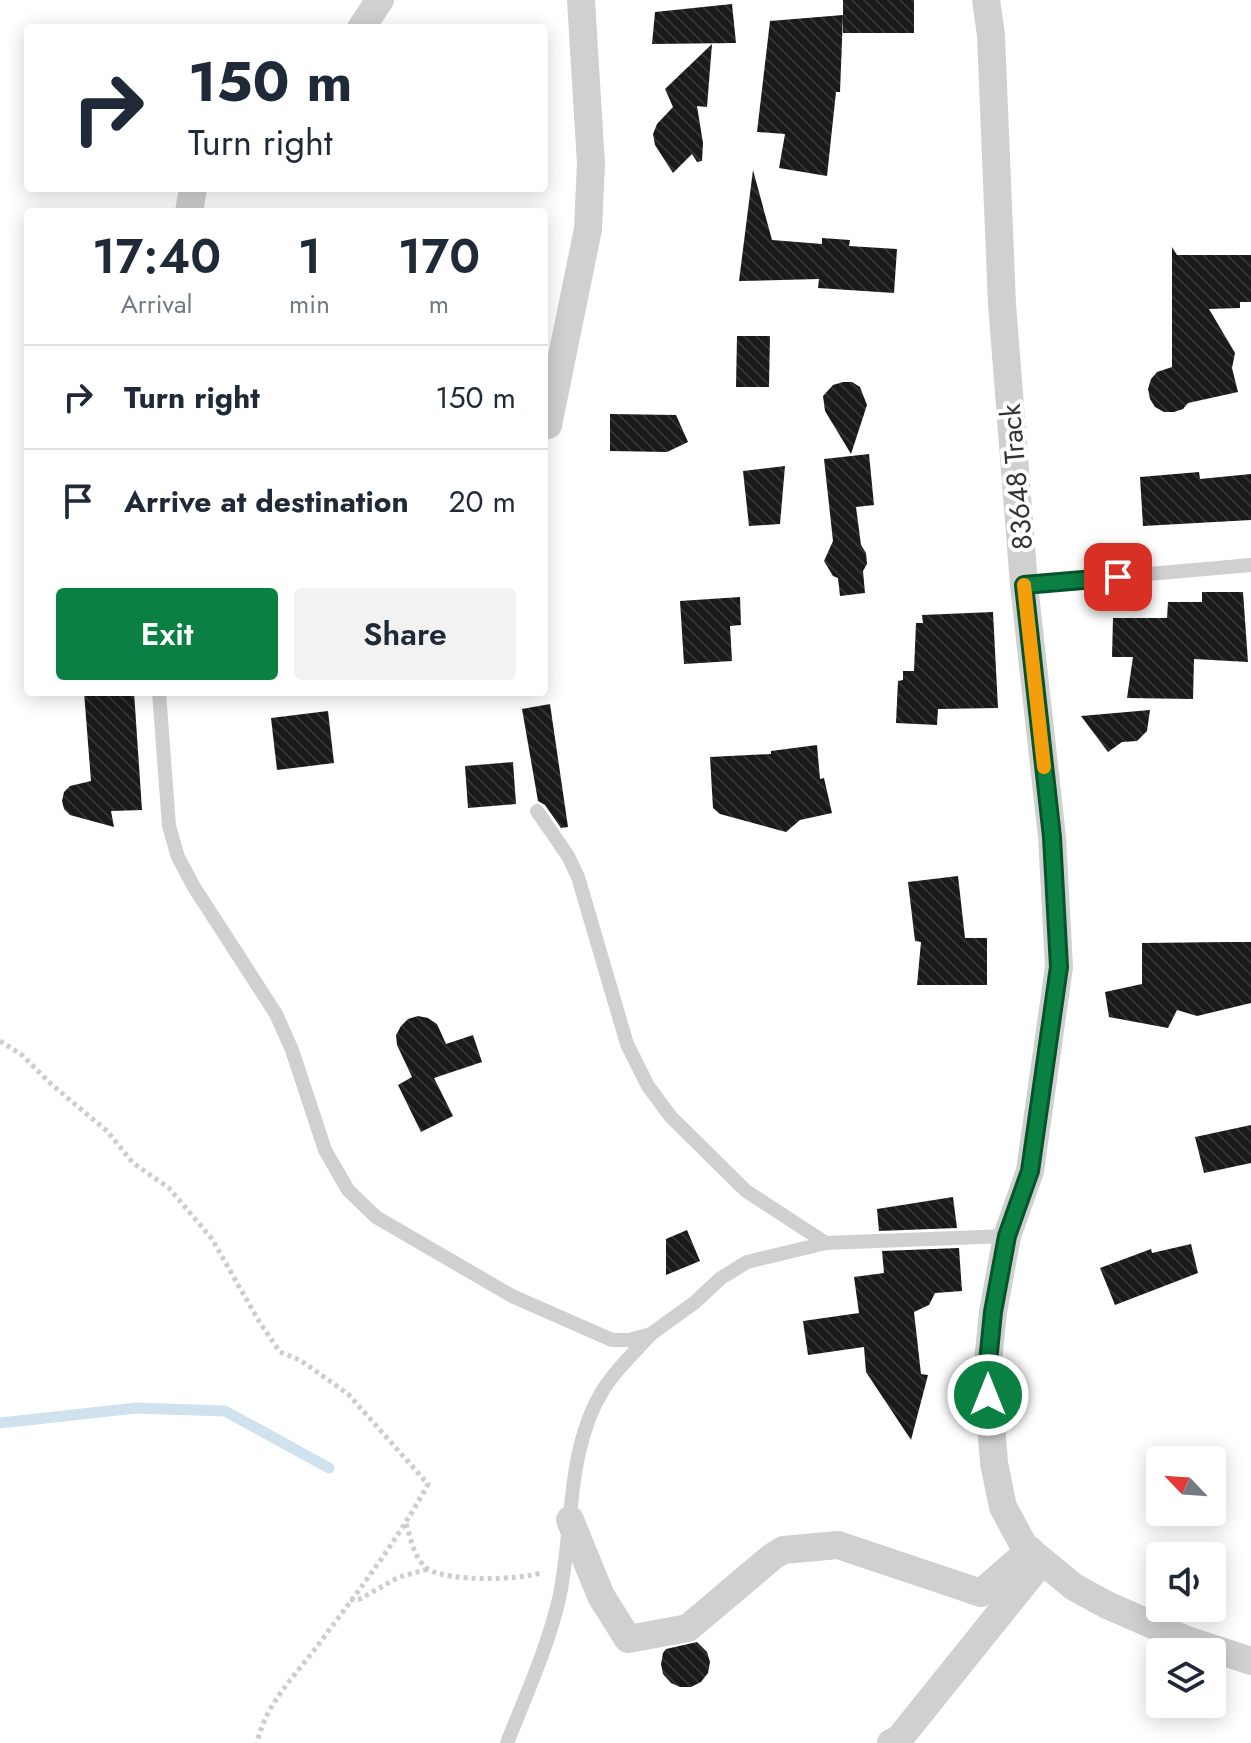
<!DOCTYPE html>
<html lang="en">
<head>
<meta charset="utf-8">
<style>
  body { margin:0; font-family:Jost,sans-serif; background:#f2f2f3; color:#1f2937; height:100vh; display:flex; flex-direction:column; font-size:30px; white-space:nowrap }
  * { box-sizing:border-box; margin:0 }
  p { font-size:26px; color:#747a83 }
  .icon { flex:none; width:44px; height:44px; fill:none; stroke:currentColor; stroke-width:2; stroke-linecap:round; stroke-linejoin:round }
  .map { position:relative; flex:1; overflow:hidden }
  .sheet { position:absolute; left:24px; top:208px; width:524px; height:488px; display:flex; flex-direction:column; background:#fff; border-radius:8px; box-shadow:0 4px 20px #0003 }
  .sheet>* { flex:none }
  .top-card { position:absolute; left:24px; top:24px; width:524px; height:168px; border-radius:8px; box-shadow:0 4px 20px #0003; background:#fff; color:#1f2937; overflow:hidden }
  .needle { width:52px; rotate:295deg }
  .tools { position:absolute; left:1146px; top:1446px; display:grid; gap:16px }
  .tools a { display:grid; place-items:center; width:80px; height:80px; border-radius:8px; background:#fff; box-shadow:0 4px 20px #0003; font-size:40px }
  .pin { position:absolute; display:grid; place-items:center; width:68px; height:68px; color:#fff; margin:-34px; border-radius:16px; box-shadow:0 4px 12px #0006 }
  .me { position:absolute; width:88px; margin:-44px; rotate:0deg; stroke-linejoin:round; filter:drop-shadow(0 0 6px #0008) }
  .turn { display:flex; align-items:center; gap:28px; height:168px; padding:0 32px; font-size:36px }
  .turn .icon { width:104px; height:104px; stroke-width:2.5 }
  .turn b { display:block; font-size:56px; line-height:68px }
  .eta { display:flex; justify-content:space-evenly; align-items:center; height:136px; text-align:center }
  .eta b { font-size:48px; font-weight:600; line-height:56px }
  .cta { display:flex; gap:16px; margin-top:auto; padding:16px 32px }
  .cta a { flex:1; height:92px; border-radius:8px; background:#0b8043; color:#fff; font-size:32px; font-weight:600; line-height:92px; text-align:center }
  .cta a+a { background:#f2f2f3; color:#1f2937 }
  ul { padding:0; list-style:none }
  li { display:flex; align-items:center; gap:24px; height:104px; padding:0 32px; border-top:2px solid #e0e1e3 }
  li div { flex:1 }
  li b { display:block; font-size:30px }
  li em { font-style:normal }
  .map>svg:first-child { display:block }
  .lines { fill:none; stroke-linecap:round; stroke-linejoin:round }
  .stream { stroke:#cfe2ee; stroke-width:11 }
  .building { fill:url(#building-back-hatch) }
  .path { stroke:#cdcdcd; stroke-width:5; stroke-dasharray:4 4; stroke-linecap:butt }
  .service { stroke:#d0d0d0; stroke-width:14 }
  .minor { stroke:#d0d0d0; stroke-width:28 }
  .route-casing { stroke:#07532c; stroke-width:20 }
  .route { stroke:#0b8043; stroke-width:14 }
  .slow { stroke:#f59e0b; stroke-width:14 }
  .labels { text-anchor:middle; stroke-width:8; stroke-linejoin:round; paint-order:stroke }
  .street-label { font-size:28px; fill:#333; stroke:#fff }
</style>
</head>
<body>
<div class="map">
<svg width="1251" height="1743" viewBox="0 0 1251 1743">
  <defs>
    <pattern id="building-back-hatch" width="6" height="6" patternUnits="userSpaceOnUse" patternTransform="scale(2)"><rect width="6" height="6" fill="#1a1a1a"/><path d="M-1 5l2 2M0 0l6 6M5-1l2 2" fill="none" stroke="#333"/></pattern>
  </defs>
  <rect width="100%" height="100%" fill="#fff"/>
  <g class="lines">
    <!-- stream -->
    <path class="stream" d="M0,1423L136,1408L225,1411L329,1468"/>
  </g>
  <!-- building -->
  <g class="building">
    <rect x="843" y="0" width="71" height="33"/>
    <path d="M732,4L736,43L652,44L655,12Z"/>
    <path d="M843,15L840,92H836L827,176L779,168L785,134L757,132L770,21Z"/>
    <path d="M712,44L707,107L697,106L703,143L702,161L697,162L692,154L673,173L655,145L653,134L657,124L673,107L665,89Z"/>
    <path d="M753,170L772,240L822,244V238L850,240L849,246L897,249L894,293L818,288L819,279L739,281Z"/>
    <path d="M1172,247L1177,255H1251V302H1240V308L1209,309L1235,353L1232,368L1238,392L1188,403L1183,409L1174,412H1164L1155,407L1150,399L1148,389L1151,379L1157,372L1172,367Z"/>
    <path d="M737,336H770L769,387H736Z"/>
    <path d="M843,382H852L860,387L867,405L851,454L825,411L823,396L833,385Z"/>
    <path d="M610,414L676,415L688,442L667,452L610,451Z"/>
    <path d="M869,454L874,505L856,507L861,545L866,553L867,564L863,571L865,593L840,596L838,578L833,576L824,561L833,541L824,459Z"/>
    <path d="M785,466L780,524L749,526L743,471Z"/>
    <path d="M1199,472L1200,479L1251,474V520L1143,526L1140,477Z"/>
    <path d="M1202,592H1243L1248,662L1194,659L1193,699L1127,698L1133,657H1112L1113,618H1167L1168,602H1202Z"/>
    <path d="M740,597L741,625L730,626L732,661L684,664L680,601Z"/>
    <path d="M993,612L998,708L938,709L937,725L896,723L898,681L903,680V671H914L916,623H923L922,615Z"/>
    <path d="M84,692H134L142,810L111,811L114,827L70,815L64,809L62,801L64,792L70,786L91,781Z"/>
    <path d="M550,704L568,827L561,828L545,805L538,801L522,709Z"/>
    <path d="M1150,710L1147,731L1137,741L1122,742L1108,752L1081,716Z"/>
    <path d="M328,711L334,763L277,770L271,718Z"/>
    <path d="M817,745L820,779L824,778L832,813L800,820L786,832L720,814L713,808L710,757L771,754V751Z"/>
    <path d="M513,762L516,804L468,808L465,766Z"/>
    <path d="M958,876L965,938H987V985H917L921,942L915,941L908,882Z"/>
    <path d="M1227,942H1251V1003L1197,1016L1177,1010L1168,1028L1109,1017L1105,992L1142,984V943Z"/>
    <path d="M418,1016L428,1018L437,1024L446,1044L473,1035L482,1062L434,1078L453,1116L421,1132L398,1085L412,1077L397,1045L396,1035L401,1026L408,1019Z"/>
    <path d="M1251,1125V1163L1204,1173L1195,1137Z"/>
    <path d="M953,1197L957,1228L879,1231L877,1209Z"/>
    <path d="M687,1230L700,1261L666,1275V1239Z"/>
    <path d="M1191,1244L1198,1273L1115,1305L1100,1268L1151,1249L1152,1253Z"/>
    <path d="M959,1248L962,1291L935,1293L929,1305L914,1312L921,1374L928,1375L911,1440L866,1372L864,1347L808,1355L803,1321L859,1313L854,1277L884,1273L882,1251Z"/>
    <path d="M697,1642L707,1652L710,1662L708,1673L701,1682L691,1687H680L671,1683L663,1674L661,1664L663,1653L666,1649Z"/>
  </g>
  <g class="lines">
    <!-- path -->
    <g class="path">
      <path d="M0,1041L22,1055L52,1085L107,1131L133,1163L169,1188L212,1239L260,1323L280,1352L300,1360L348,1394L428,1484C398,1540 359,1590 321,1641C296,1676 267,1700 257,1743"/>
      <path d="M406,1524C411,1539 414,1559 428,1569C449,1582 517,1580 541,1573"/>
      <path d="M350,1600L360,1599L399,1577L428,1569"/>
    </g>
    <!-- service -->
    <g class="service">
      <path d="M1024,585L1251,565"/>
      <path d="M159,692L169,826L178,857L194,887L276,1014L292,1050L325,1150L348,1190L376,1217L512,1296L612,1340H629L651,1334L694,1303L721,1278L747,1262L826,1243L1007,1236"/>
      <path d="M537,811L568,856L578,877L627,1044L648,1086L671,1117L746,1191L826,1243"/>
      <path d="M507,1743C526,1695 547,1649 559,1599C574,1531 565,1452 603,1390C615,1370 635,1352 651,1334"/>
    </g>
    <!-- minor -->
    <g class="minor">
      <path d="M986,0L991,35L1002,304L1024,585L1052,837L1059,967L1030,1171L1007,1236L993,1312L987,1372L994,1463L1003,1507L1024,1546L1074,1587L1107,1605L1187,1640L1251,1661"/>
      <path d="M361,28L380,0"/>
      <path d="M189,212L193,188"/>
      <path d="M548,425L588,229L591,164L581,0"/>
      <path d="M570,1520L601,1596L628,1639L688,1628L772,1557L783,1550L838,1545L981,1593L1030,1550"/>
      <path d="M891,1743L899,1739L1042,1561"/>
    </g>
  </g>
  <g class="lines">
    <defs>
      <path id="route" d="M988,1395L987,1372L993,1312L1007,1236L1030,1171L1059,967L1052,837L1024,585L1118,577"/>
    </defs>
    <!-- route casing -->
    <use href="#route" class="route-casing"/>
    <!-- route -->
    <use href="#route" class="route"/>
    <!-- slow -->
    <path class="slow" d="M1024,585L1044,767"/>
  </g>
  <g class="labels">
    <!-- street labels -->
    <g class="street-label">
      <text transform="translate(1016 477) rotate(-95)" y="10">83648 Track</text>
    </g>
  </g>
</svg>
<div class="tools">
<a><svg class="needle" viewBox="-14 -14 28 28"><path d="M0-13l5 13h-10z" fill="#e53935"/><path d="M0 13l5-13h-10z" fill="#747a83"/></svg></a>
<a><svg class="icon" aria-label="sound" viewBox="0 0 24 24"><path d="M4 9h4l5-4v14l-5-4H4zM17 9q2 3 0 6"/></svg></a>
<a><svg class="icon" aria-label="layers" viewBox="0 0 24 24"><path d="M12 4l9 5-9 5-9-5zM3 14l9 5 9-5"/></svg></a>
</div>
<div class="pin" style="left:1118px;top:577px;background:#d93025"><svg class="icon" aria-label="arrive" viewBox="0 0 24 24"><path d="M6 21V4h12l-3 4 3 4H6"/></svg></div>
<svg class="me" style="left:988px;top:1395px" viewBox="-20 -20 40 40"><circle r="17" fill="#0b8043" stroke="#fff" stroke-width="3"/><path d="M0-11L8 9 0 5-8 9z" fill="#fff"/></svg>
<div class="top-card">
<div class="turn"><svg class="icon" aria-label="right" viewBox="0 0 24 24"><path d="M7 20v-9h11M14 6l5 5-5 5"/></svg><div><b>150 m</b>Turn right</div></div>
</div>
<section class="sheet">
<div class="eta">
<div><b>17:40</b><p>Arrival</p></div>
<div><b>1</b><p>min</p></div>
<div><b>170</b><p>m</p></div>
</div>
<ul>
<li><svg class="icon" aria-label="right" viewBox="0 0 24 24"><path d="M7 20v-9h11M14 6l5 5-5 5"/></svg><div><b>Turn right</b></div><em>150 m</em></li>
<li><svg class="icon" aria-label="arrive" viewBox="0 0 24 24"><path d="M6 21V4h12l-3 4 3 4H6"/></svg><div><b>Arrive at destination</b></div><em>20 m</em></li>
</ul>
<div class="cta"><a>Exit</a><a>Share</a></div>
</section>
</div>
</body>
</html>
